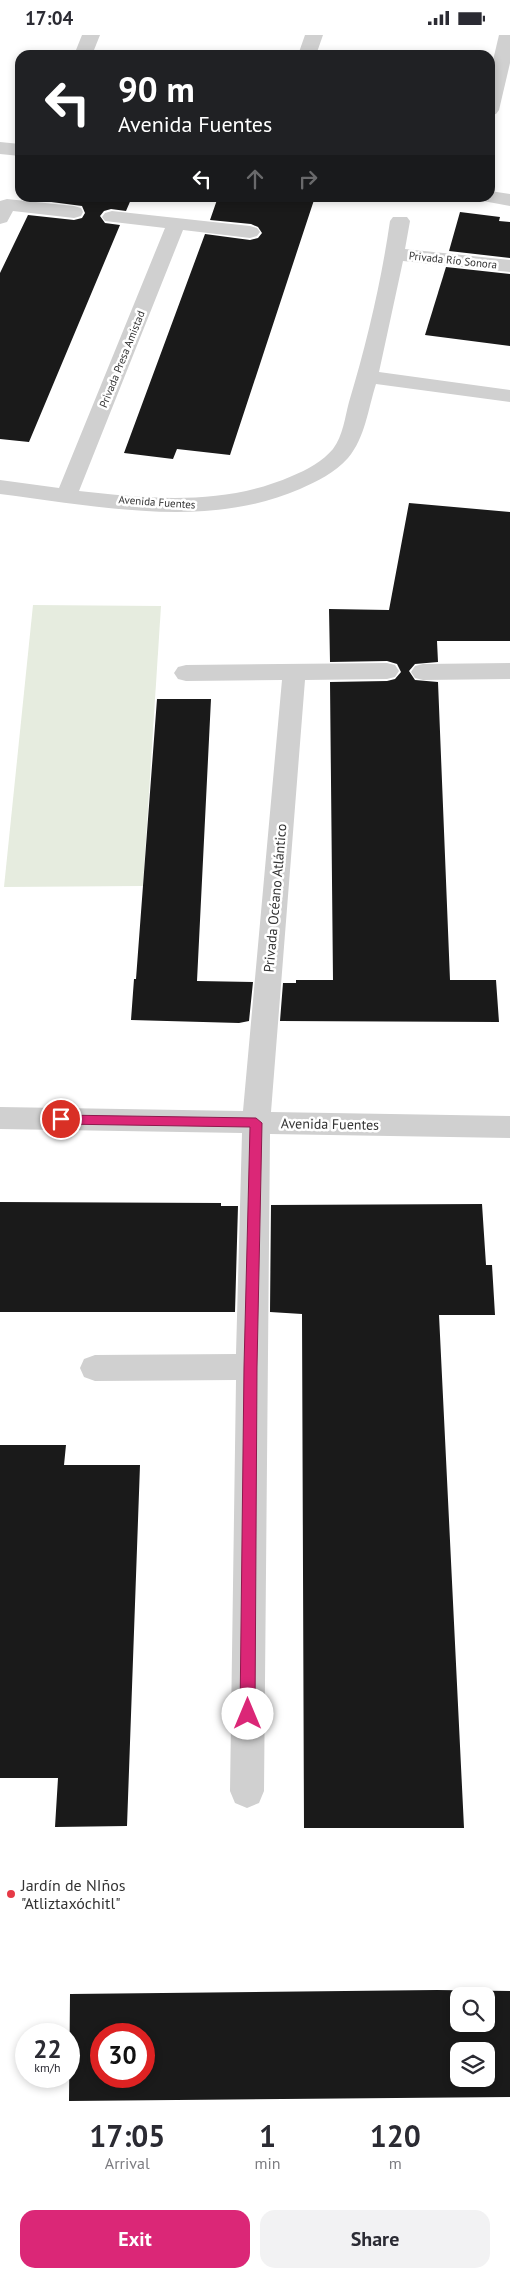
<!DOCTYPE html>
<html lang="en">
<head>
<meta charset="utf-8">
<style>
  body { margin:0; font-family:"PT Sans",sans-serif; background:#f2f2f3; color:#2b2b33; height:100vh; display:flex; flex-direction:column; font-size:19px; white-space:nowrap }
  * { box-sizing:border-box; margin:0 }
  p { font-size:16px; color:#7c7c81 }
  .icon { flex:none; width:28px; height:28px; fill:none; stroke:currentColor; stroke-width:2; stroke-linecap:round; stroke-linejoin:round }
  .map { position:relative; height:2068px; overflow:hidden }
  .drawer { display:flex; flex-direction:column; background:#fff; flex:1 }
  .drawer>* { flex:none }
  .banner { position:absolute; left:15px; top:15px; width:480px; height:152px; border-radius:15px; box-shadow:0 2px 8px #0003; background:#202124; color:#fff; overflow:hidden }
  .controls { position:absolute; left:450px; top:1952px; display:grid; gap:10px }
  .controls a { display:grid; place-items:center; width:45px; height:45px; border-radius:10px; background:#fff; box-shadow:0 2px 8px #0003; font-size:25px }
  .speed { position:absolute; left:15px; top:1988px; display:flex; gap:10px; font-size:25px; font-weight:700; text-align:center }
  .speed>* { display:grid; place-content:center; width:65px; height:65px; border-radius:50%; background:#fff; box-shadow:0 2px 8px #0003; line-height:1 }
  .speed small { font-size:12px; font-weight:400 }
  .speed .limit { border:8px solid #d22; background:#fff; color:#111 }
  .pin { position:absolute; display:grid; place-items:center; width:42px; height:42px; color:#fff; margin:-21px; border:2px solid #fff; border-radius:50%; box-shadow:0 1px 5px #0007 }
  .me { position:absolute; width:55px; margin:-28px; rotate:0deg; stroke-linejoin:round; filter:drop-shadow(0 0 4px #0008) }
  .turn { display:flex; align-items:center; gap:18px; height:105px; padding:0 20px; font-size:22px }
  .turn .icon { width:65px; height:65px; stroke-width:2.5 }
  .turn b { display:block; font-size:35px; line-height:42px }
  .lanes { display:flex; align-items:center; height:48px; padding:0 20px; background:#0003; justify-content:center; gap:25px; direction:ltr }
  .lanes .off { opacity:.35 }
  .eta { display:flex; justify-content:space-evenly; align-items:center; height:85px; text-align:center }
  .eta b { font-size:30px; font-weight:700; line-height:35px }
  .button { display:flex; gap:10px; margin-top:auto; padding:10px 20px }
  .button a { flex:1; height:58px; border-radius:15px; background:#db2777; color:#fff; font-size:20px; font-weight:700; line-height:58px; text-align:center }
  .button a+a { background:#f2f2f3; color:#2b2b33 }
  .status { display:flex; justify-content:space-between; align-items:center; height:35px; padding:0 25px; background:#fff; direction:ltr }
  .status svg { height:14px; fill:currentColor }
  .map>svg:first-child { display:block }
  .green { fill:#e6ecdf }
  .building { fill:#1a1a1a; fill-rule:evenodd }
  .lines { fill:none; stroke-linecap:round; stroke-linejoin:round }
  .minor { fill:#d0d0d0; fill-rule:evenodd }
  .route { fill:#db2777; stroke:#8e194d }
  .poi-dot { fill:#e63946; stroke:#fff; stroke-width:2 }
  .labels { text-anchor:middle; stroke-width:5; stroke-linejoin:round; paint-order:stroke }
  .far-street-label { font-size:11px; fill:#333; stroke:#fff }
  .street-label { font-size:14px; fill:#333; stroke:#fff }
  .near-poi-label { font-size:16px; fill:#333; stroke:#fff; text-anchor:start }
</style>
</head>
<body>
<div class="status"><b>17:04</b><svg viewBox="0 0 49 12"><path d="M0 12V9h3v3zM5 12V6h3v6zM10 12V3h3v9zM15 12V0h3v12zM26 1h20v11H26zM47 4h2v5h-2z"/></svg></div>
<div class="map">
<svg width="510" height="2068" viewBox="0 0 510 2068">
  <rect width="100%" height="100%" fill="#fff"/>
  <!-- green -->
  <path class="green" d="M33,570L161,571L143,851L4,852Z"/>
  <!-- building -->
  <g class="building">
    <path d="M37,162H132L126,176L111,174L104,176L100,181L105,188L120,190L29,407L0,404V238L28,180L74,185L82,183L85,178L82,171L36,165Z"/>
    <path d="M218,162H315L230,420L177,414L173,424L124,418L205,199L250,205L258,203L262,198L258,192L251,189L210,185Z"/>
    <path d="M460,177L500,182L499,186L510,187V223L449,216Z"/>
    <path d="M446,232L510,239V311L425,300Z"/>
    <path d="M409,468L510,477V606H437L438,627L415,629L409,636L415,645L438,647L450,945H496L499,987L280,986L283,948H296V945H333L330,647L387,646L395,644L401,637L397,629L387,626L330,627L329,574L389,575Z"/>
    <path d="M157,664H211L197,946L253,947L249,986L239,988L131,985L134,944H136Z"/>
    <path d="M0,1167L221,1168V1171H238L235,1277H0Z"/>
    <path d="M482,1169L486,1230H492L495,1280H439L464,1793H304L302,1279L270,1277L271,1170Z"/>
    <path d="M0,1410H66L64,1430H140L127,1791L55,1792L58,1743H0Z"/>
    <path d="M437,1955L510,1956V2062L69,2066L70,1959ZM459,1961H486V1989H459ZM101,1999H144V2041H101ZM459,2016H486V2044H459Z"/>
  </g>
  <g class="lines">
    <!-- minor -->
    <g class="minor">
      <path d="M82,0H100L92,20H74Z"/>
      <path d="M305,0H323L316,20H298Z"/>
      <path d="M499,0H510V28L499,75L496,79L490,80V38Z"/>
      <path d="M0,107L20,109V121L0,119Z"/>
      <path d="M490,156L510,159V171L483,166L481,162H490Z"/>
      <path d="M7,164L74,171L81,173L83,177L81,181L74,183L13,176L7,187L0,189V166Z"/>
      <path d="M112,176L250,191L257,193L260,197L257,201L250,203L183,195L79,456C151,464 224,471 292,441C307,435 323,426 333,414C343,401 345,382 349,367C367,307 381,248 390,186L393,182H407L410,186L405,214L510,225V237L403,226L379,337L510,355V367L376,349C368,374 365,403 348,423C335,438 317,446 300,454C206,495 98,471 0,459V445L59,453L165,193L105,186L102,182L105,178Z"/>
      <path d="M387,628L395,630L399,636L395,642L387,644L305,645L271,1077L510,1081V1103L270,1099L264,1756L259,1768L247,1773L235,1768L230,1756L236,1345L95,1346L84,1342L80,1333L84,1324L95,1320L236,1319L242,1098L0,1094V1072L243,1076L282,645L186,646L178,644L174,638L178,632L186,630Z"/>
      <path d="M510,628V644L423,645L415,643L411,637L415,631L423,629Z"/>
    </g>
  </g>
  <!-- route -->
  <path class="route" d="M61,1080L256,1083L262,1088L257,1332L255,1679L252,1683L248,1685L243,1683L240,1679L244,1332L250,1092L61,1089L55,1084Z"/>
  <!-- markers -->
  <circle class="poi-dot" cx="11" cy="1859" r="5"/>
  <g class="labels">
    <!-- far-street labels -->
    <g class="far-street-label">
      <text transform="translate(453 225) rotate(6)" y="4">Privada Río Sonora</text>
      <text transform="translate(122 324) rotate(-68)" y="4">Privada Presa Amistad</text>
      <text transform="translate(157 467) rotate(4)" y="4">Avenida Fuentes</text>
    </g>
    <!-- street labels -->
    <g class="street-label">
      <text transform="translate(275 863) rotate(-85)" y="5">Privada Océano Atlántico</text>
      <text transform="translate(330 1089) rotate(1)" y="5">Avenida Fuentes</text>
    </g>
    <!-- near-poi labels -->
    <g class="near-poi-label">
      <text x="21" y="1856">Jardín de NIños<tspan x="21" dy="18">"Atliztaxóchitl"</tspan></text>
    </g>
  </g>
</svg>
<div class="controls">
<a><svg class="icon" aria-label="search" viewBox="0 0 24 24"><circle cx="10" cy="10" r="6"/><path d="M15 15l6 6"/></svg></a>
<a><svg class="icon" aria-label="layers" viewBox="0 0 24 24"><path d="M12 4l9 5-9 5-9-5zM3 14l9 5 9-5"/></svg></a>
</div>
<div class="speed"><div>22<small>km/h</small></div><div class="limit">30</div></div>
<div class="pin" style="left:61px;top:1084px;background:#d93025"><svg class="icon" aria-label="arrive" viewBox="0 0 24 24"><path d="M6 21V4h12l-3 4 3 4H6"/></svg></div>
<svg class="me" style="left:248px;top:1679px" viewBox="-20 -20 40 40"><circle r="19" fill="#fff"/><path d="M0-13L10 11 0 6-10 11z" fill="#db2777"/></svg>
<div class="banner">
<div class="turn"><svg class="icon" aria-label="left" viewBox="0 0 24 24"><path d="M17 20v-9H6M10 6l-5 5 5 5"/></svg><div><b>90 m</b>Avenida Fuentes</div></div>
<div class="lanes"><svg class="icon" aria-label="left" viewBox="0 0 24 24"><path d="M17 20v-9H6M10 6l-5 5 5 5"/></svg><svg class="icon off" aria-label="ahead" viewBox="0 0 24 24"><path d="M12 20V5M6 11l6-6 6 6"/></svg><svg class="icon off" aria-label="right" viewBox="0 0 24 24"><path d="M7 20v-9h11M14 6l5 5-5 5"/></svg></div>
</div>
</div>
<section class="drawer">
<div class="eta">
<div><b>17:05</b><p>Arrival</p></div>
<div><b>1</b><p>min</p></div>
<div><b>120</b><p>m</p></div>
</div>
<div class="button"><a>Exit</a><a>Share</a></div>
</section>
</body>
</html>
